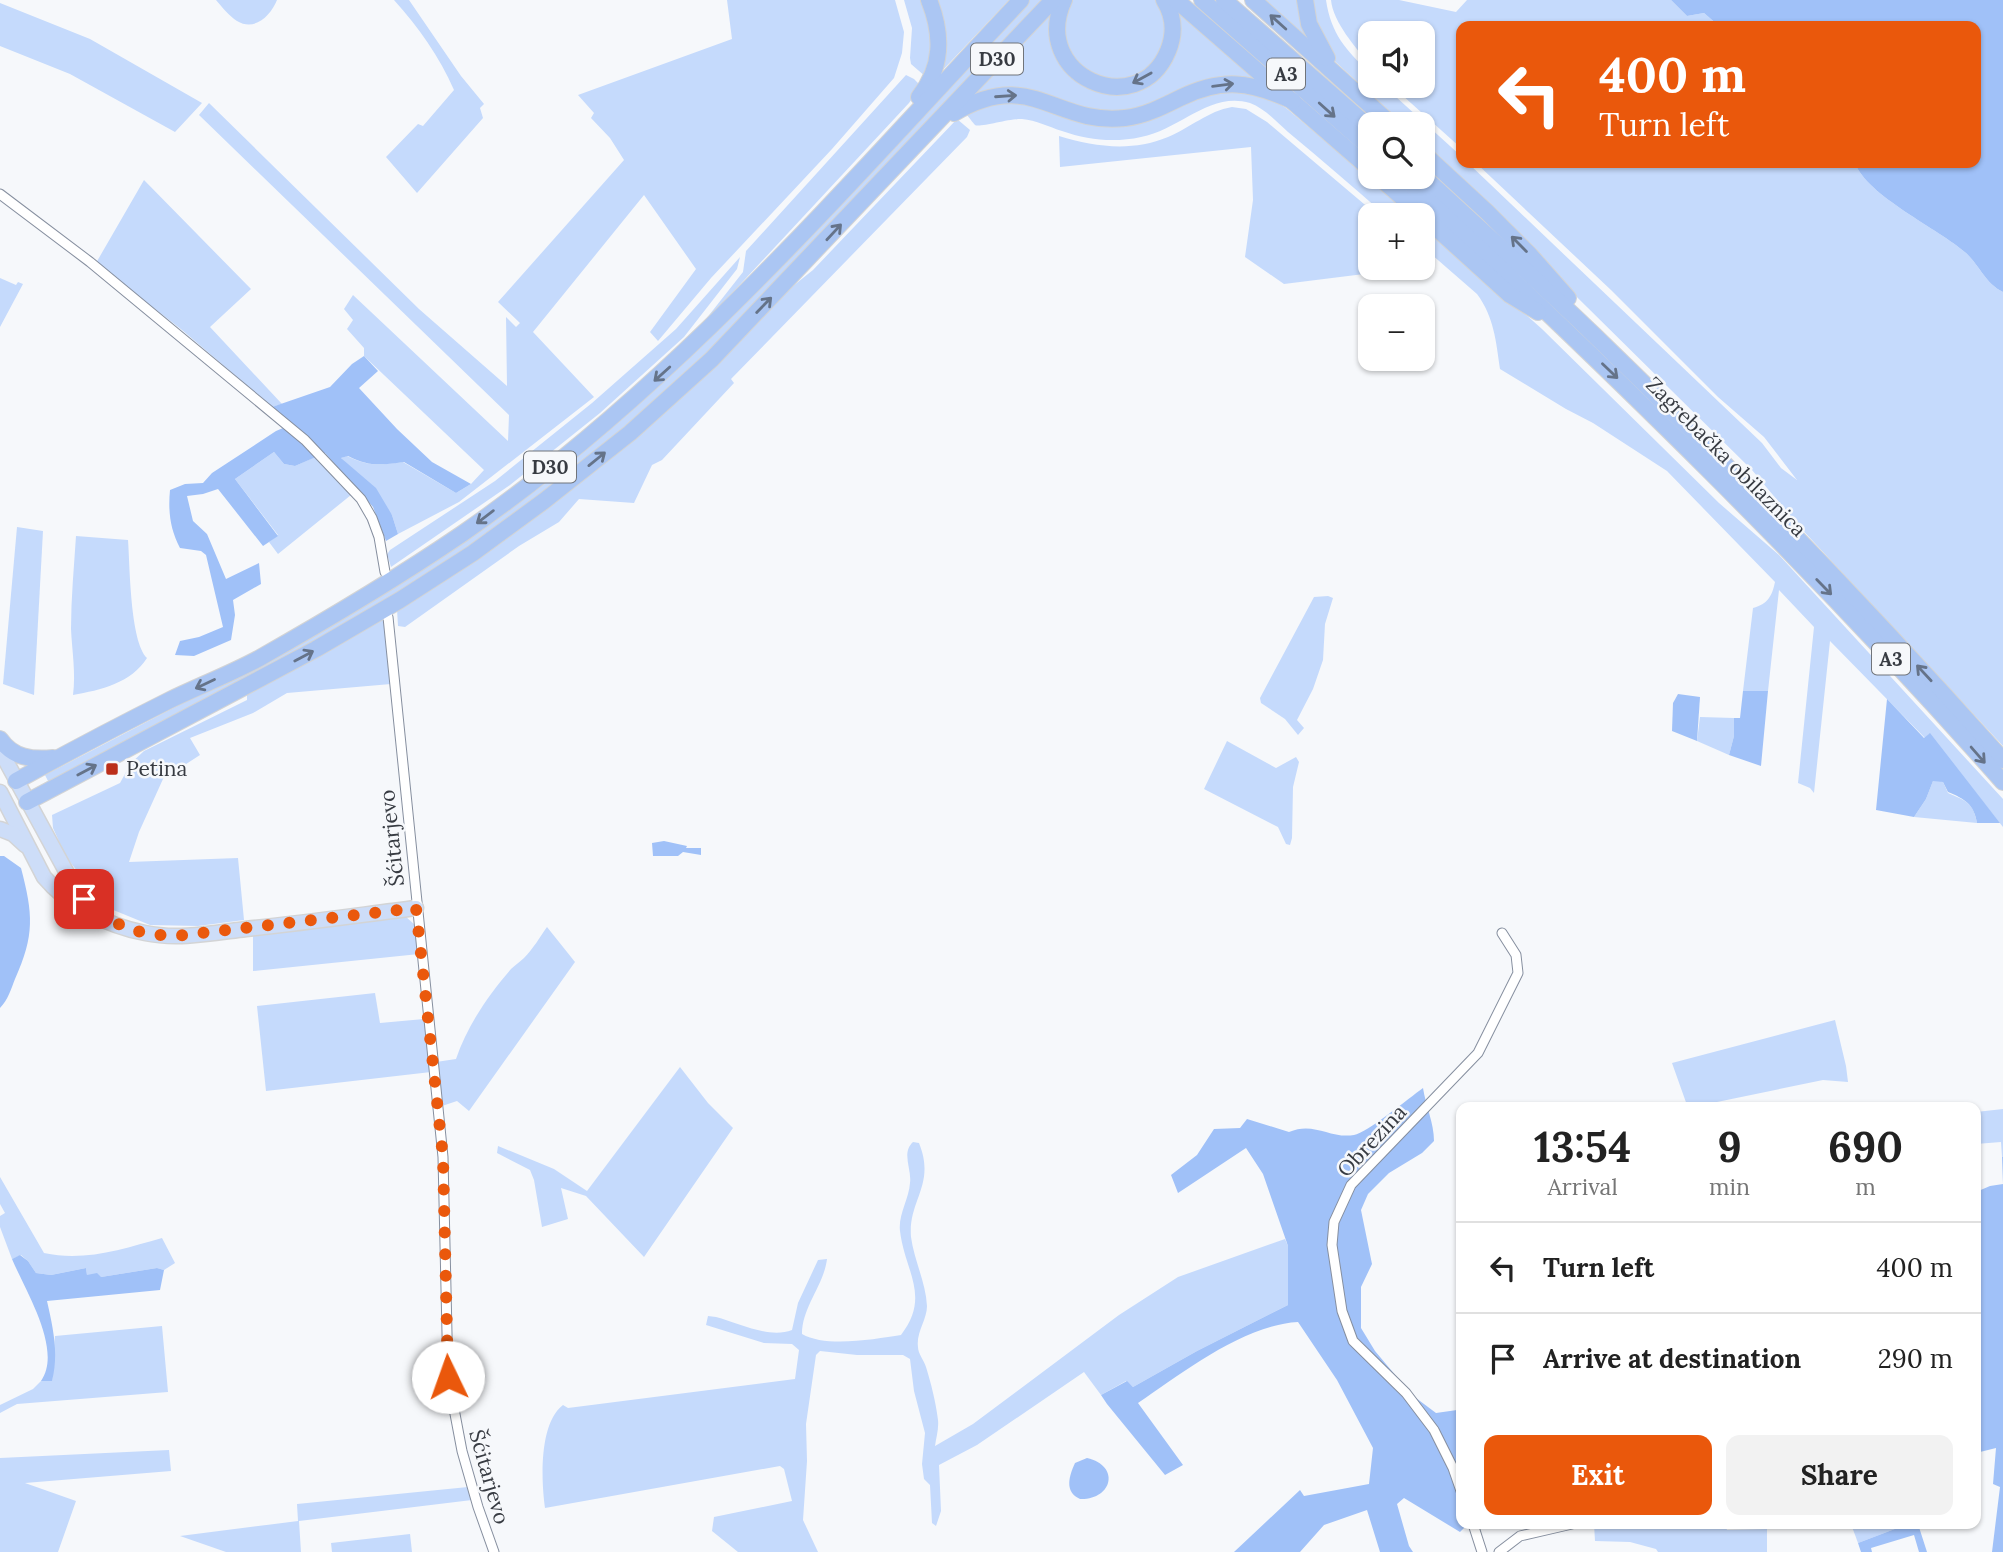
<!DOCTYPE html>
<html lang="en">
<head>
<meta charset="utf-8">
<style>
  body { margin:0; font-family:Lora,serif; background:#f2f2f2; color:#222; height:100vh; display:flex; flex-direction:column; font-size:26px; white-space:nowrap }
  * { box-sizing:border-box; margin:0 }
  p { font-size:23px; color:#767676 }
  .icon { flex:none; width:38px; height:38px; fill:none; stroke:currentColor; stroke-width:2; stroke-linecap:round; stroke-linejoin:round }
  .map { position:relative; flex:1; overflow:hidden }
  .side { position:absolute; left:1456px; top:1102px; width:525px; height:427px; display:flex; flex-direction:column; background:#fff; border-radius:14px; box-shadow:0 2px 5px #0004 }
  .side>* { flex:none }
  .top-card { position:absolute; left:1456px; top:21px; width:525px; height:147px; border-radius:14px; box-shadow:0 2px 5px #0004; background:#ea580c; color:#fff; overflow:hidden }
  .fabs { position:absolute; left:1358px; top:21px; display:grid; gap:14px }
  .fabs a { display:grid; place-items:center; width:77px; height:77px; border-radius:14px; background:#fff; box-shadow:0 2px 5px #0004; font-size:35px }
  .pin { position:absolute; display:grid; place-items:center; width:60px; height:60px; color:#fff; margin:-30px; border-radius:14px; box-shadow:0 4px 10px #0006 }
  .me { position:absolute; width:77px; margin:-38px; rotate:357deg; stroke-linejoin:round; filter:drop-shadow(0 0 5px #0008) }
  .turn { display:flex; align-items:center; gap:24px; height:147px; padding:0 28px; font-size:32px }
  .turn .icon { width:91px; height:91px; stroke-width:2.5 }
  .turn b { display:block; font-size:49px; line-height:60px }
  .eta { display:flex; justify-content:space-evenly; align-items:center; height:119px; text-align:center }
  .eta b { font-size:42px; font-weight:700; line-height:49px }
  .primary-button { display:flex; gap:14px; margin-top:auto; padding:14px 28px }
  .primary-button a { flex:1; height:80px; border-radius:14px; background:#ea580c; color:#fff; font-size:28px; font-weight:700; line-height:80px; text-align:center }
  .primary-button a+a { background:#f2f2f2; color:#222 }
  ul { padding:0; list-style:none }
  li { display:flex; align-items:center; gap:21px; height:91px; padding:0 28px; border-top:2px solid #e0e0e0 }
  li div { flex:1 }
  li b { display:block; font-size:26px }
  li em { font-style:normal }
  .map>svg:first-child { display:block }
  .green { fill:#c5dafc }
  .forest { fill:#a0c1f8 }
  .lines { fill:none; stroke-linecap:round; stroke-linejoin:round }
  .street-casing { stroke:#868f9f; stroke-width:11 }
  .primary-casing { stroke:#d3d4d5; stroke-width:17 }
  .highway-casing { stroke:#d3d4d5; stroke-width:18 }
  .street { stroke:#fff; stroke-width:9 }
  .primary { stroke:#cdddf8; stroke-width:14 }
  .highway { stroke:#abc6f3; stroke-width:16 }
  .oneway { stroke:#657389 }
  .route { stroke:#ea580c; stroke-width:12; stroke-dasharray:0 21.6 }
  .poi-dot { fill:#bb2f1a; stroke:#f6f8fb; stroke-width:2.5 }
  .labels { text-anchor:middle; stroke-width:5; stroke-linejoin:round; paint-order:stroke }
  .shield { fill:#f6f8fb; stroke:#70747a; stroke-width:2 }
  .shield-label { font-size:19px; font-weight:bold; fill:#373b42 }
  .street-label { font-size:21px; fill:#373b42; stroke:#f6f8fb }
  .poi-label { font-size:21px; fill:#373b42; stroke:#f6f8fb; text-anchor:start }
</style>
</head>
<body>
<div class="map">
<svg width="2003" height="1552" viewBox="0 0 2003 1552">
  <rect width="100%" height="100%" fill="#f6f8fb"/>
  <!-- green -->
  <g class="green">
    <path d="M216,0H277C271,15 255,32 237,21C229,16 222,7 216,0Z"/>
    <path d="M394,0H409L461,76L484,104L480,108L483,118L417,193L386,157L418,124L423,126L454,90C439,56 419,28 394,0Z"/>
    <path d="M727,0H895L904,32L902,53L894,78L832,149L711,278L658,341L650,332L696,269L644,195L533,332L594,397L459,502L398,534L392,515L341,458L347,456C370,467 379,465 403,462L456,493L471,484L484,470L364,356V348L347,329L353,320L344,309L353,295L508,441L509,415L199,115L209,103L419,309L507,386L506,317L516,327L520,323L498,302L624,160L610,138L591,118L594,113L578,95L732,39Z"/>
    <path d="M904,0H922C932,32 935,44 926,77L911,64L910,58L912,28Z"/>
    <path d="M934,0H1009L938,75Z"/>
    <path d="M1029,0H1044L719,341L592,456L455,558L306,648L42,788L41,785L48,781L45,775L221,683L472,534L814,229Z"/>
    <path d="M1070,0H1158L1163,9L1167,36L1156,62L1129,81H1099L1065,50L1062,17Z"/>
    <path d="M1261,0H1298L1302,26L1306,36L1305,38Z"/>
    <path d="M1308,0H1326C1331,34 1346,50 1370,73V86H1384L1461,156V163H1468L1762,443L1781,468L1797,480L1764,437L1718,397L1611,290L1476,163H1855C1867,196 1939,229 1966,253C1980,266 1985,283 2003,292V746L1798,525L1752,470L1423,145V124H1403L1327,54Z"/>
    <path d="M1331,0H1399L1456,12L1467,0H1671L1687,16L1704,13L1719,26H1461V148L1392,86H1423V33H1370V65C1356,48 1333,22 1331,0Z"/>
    <path d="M0,3L90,39L202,103L175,132L70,74L0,46Z"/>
    <path d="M1175,8L1261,82L1116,113L971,98L1052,13L1068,72L1078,81L1089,87L1155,76Z"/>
    <path d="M906,75L914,79L921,86L909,103L695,333L743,272L746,251Z"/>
    <path d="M1234,89L1271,99L1286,108L1413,215H1385C1353,187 1321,159 1288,132C1277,122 1264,108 1250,103C1210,91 1181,129 1141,137C1114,143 1088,140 1062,131C1049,127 1036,120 1022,119C1011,118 979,128 975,125C973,123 969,117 965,113L1008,100L1085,120L1212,92Z"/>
    <path d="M1232,107L1246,109L1267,122L1377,215H1370V268H1412L1284,284L1245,257L1253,200L1251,147L1060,167L1059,136C1095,147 1132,152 1168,137C1190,128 1208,111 1232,107Z"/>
    <path d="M957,119L970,130L967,137L731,379L734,383L662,460L652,465L634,503L579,499L559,522L519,546L405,627L398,626L397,609L711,365L788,290L813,270Z"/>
    <path d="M144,180L251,289L210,327L282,404L272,407L182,330L96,263Z"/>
    <path d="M1423,224L1542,329L1719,503L1779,555L2003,799V827L1929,734L1925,738L1830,641L1814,793L1810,788L1798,783L1814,627L1779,590L1768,691H1743L1753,608C1768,604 1772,596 1775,582L1667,471L1593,423L1566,409L1500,369C1496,341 1494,317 1477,294L1423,247Z"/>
    <path d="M740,257L737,269L684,337L600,413L510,485L391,567L388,557L387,569L386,556L390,550L495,481L592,403L676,329Z"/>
    <path d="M0,278L16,285L18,282L23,284L0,327Z"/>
    <path d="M274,452L284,464L295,466L315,457L351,495L278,554L269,542L278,535L235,479Z"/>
    <path d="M17,527L43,531L34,695L3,684Z"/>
    <path d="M76,536L128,540C130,566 130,641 147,658C131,683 101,690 73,695C76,673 72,651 71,629C71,598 74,567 76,536Z"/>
    <path d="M1328,596L1333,598L1325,624L1323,660L1313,689L1297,720L1304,728L1298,735L1285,719L1261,703L1260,698L1314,597Z"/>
    <path d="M383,617L391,684L287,693L253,713L190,738L200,755L163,779L139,832L129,862L238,858L244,920L198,926L150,925L106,907L66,857L53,828L52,815L120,783L131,763L144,751L247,700V695Z"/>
    <path d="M1700,717L1734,718V736L1729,755L1697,741Z"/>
    <path d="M1227,741L1276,768L1296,757L1299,762L1293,787L1292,838L1290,845L1286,844L1278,827L1204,789Z"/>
    <path d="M1938,780L1943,782L1948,793C1966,801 1973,802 1977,823L1914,817L1926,799L1933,781Z"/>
    <path d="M405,916L415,925L419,954L253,971V932Z"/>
    <path d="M547,927L575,962L469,1111L457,1101L442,1106L436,1062L456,1059C467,1026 489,994 511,969C515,965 520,962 524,958C533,949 540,937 547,927Z"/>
    <path d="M375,993L380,1023L424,1019L431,1072L266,1091L257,1006Z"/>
    <path d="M1835,1020L1846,1066L1848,1082L1823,1080L1688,1108L1672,1063Z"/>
    <path d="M680,1067L708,1103L733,1128L644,1257L586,1196L561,1188L568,1219L542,1227L534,1180L530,1170L497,1153L498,1146L554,1169L587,1191Z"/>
    <path d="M2003,1109V1157H2002L2001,1142L1976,1144V1112Z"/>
    <path d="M913,1142L919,1143C936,1185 908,1200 911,1237C914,1260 926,1283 927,1306C927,1320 916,1332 918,1347C918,1354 924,1360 926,1367C931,1383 936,1403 938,1420C939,1429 936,1438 935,1446L973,1424L1119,1315L1178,1277L1285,1239L1288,1246V1305L1197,1351L1133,1387L1126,1381L1101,1395L1084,1372L977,1445L939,1465L941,1511L936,1526L932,1523L930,1485L924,1479L922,1464L925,1433L914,1391L910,1359L903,1355H857L820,1351L816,1355L806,1424L807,1461L803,1520L818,1552H738L712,1531L714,1517L792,1501L784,1469L780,1466L545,1508C541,1480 539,1423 563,1405L568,1408L795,1379L799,1350L792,1344L764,1343L706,1325L708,1316L716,1317C739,1323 769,1339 792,1330L798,1303L818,1260L827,1259C824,1285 802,1307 802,1334C826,1348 875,1339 901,1335C931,1296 905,1272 900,1231C898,1215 909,1199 910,1183C912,1169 901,1153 913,1142Z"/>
    <path d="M0,1177L44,1253C84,1262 123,1249 162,1238L175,1263L164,1270L157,1268L101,1277L87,1275L86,1268L51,1275L36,1273L28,1261L21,1255L12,1259L0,1227V1216L5,1213L0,1204Z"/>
    <path d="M162,1326L168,1392L17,1404L0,1413V1405L33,1389L41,1381H52L55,1336Z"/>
    <path d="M169,1450L171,1471L25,1483L76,1501L58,1552H0V1458Z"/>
    <path d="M468,1487L472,1500L299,1521L301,1552H226L180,1536L298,1521L297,1504Z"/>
    <path d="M1594,1524H1725L1727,1530L1767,1529V1552H1658L1656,1549L1630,1542L1595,1541Z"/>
    <path d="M1851,1524H1899L1900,1527L1858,1543Z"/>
    <path d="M410,1534L412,1552H332L331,1543Z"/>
  </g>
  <!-- forest -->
  <g class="forest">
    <path d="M1671,0H2003V292C1985,283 1980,266 1966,253C1939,229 1867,196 1855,163H1976V26H1719L1704,13L1687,16Z"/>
    <path d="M364,356L378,371L359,388L397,429L432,462L471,484L456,493L404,462C380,465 370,467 348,456L341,458L376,488L392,515L398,534L386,541L373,507L325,453L295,466L284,464L274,452L235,479L278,536L263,546L218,489L203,494L187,496L193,521L207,534L226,579L259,563L261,584L233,600L235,615L231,640L194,656L175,655L180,641L199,637L223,627L206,555L201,551L180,548C170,529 168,511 170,490L185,484L203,483L212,473L276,431L290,425L272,407L330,387L352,364Z"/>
    <path d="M1743,691H1768L1761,766L1729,755L1734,736V718H1740Z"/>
    <path d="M1678,694L1700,697L1697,741L1672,731L1673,703Z"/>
    <path d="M1887,699L1924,738L1930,733L2000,823H1977C1974,804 1965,799 1948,792L1943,782L1933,781L1926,799L1914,817L1876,810Z"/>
    <path d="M664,841L687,846L686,848H701V855L683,852L678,856H653L652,843Z"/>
    <path d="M0,856H4L21,868C33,914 35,935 15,979C11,989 8,1000 0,1008Z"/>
    <path d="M1423,1088C1426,1107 1434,1123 1434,1141L1422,1153L1389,1173L1368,1194L1361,1210L1372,1264L1361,1287V1328L1375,1351L1412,1395L1436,1413L1457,1410L1461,1413V1524H1468L1460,1532L1404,1498L1397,1504L1409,1546L1413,1552H1380L1367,1510L1324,1525L1300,1552H1234L1300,1490L1304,1496L1369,1484L1373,1448L1337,1380L1298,1322C1243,1325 1182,1373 1138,1403L1183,1465L1165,1475L1107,1404L1101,1395L1127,1381L1133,1387L1197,1351L1288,1305V1246L1263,1174L1246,1148L1178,1193L1171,1175L1197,1155L1214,1129L1240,1128L1247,1119L1289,1132C1314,1121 1330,1139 1354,1135C1367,1133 1409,1098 1423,1088Z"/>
    <path d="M2002,1157H2003V1552H1992L2000,1487L1993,1484L1996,1448L1976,1453V1192L1990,1186L2003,1184Z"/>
    <path d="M20,1255L28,1261L36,1273L51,1275L86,1268L87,1275L97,1273L101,1277L157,1268L164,1270L160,1290L47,1301C53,1328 59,1353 52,1381H41C63,1350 25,1290 12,1259Z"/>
    <path d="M1087,1458C1121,1466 1112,1500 1080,1499C1064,1492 1069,1476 1075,1463Z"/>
    <path d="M1899,1524H1918L1927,1552H1919L1914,1535L1871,1548L1872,1552H1861L1858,1543L1900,1527Z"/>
  </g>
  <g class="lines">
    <defs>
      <g id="street">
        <path d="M0,194L90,262L305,440L361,499L372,518L379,537L385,572"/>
        <path d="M388,617L443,1157L448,1377L462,1451L478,1507L494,1552"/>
        <path d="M1461,1491L1453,1468L1434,1430L1406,1393L1353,1341L1342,1311L1332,1245L1334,1222L1351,1185L1478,1053L1518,973L1516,955L1502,933"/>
        <path d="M1473,1524L1482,1552"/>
        <path d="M1499,1552L1520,1536L1572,1524"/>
      </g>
      <g id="primary">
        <path d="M0,750L74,886L95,909"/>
        <path d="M0,792L44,877C68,906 108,926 145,933C178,940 213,933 246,929C303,923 360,915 416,908"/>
        <path d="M0,829L13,834L25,845"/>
      </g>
      <g id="highway">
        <path d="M1064,0C1029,76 1138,123 1168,51C1175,34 1174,16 1164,0"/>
        <path d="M1176,0L1370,169"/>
        <path d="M1202,0L1370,148"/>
        <path d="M1224,0L1370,128"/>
        <path d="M1253,0L1391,124"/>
        <path d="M1305,0L1309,24L1327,58"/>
        <path d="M919,97C943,67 943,35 929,0"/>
        <path d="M954,113C1032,67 1055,126 1125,118C1144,116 1162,107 1180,98C1223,77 1251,82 1293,101"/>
        <path d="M1423,153L1487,212L1530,255L1568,298"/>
        <path d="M1423,176C1480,229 1538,281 1594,335C1736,472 1872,613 2003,760"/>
        <path d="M1379,177L1422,215"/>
        <path d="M1403,177C1612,371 1814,568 2003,782"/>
        <path d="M1423,216L1510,295L1538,312"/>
        <path d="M0,739C13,758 32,760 53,758"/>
        <path d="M16,781C67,753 118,726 170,700C199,686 230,674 258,659C327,620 396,579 462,534C676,386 844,188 1021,0"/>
        <path d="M27,802L316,649L400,600L473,553L544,501L630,433L712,359L1053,0"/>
      </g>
    </defs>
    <!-- street casing -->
    <use href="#street" class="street-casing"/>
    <!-- primary casing -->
    <use href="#primary" class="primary-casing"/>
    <!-- highway casing -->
    <use href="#highway" class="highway-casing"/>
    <!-- street -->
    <use href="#street" class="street"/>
    <!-- primary -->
    <use href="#primary" class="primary"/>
    <!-- highway -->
    <use href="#highway" class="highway"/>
  </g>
  <!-- one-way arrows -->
  <defs><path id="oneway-shaft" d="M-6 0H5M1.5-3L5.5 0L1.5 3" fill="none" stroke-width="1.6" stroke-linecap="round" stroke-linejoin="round" transform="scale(1.75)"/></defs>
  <g class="oneway">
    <use href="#oneway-shaft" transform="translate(1278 22) rotate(-138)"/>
    <use href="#oneway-shaft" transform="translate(1142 78) rotate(151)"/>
    <use href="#oneway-shaft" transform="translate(1223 85) rotate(-7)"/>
    <use href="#oneway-shaft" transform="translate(1006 96) rotate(-4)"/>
    <use href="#oneway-shaft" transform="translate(1327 110) rotate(42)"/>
    <use href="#oneway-shaft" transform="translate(834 232) rotate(-47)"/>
    <use href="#oneway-shaft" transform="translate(1519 244) rotate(-135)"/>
    <use href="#oneway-shaft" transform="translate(764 305) rotate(-46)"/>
    <use href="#oneway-shaft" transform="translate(1610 371) rotate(44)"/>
    <use href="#oneway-shaft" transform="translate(662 374) rotate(138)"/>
    <use href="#oneway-shaft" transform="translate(597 459) rotate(-39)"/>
    <use href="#oneway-shaft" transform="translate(485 517) rotate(143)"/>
    <use href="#oneway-shaft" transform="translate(1824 587) rotate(46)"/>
    <use href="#oneway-shaft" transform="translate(304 656) rotate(-28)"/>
    <use href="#oneway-shaft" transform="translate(1924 673) rotate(-133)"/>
    <use href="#oneway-shaft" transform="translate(205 684) rotate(155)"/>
    <use href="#oneway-shaft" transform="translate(1978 755) rotate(49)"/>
    <use href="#oneway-shaft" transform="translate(87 770) rotate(-28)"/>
  </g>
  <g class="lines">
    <!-- route -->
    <path class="route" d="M84,899C115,927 134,934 176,936L416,908L443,1157L448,1377"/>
  </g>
  <!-- markers -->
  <rect class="poi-dot" x="105" y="762" width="14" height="14" rx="3.5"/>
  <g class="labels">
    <!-- shield labels -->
    <g class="shield">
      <rect x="971" y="43.5" width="52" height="31" rx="5"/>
      <rect x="1267" y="58.5" width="38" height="31" rx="5"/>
      <rect x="524" y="451.5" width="52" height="31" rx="5"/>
      <rect x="1872" y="643.5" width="38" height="31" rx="5"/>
    </g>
    <g class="shield-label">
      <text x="997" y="66">D30</text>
      <text x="1286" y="81">A3</text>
      <text x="550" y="474">D30</text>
      <text x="1891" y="666">A3</text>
    </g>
    <!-- street labels -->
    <g class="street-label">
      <text transform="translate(1726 457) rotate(45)" y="7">Zagrebačka obilaznica</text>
      <text transform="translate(392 838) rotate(-96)" y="7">Šćitarjevo</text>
      <text transform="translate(1372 1141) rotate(-47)" y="7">Obrezina</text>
      <text transform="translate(489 1477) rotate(74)" y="7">Šćitarjevo</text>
    </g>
    <!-- poi labels -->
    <g class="poi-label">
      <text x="126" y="776">Petina</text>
    </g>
  </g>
</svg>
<div class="fabs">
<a><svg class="icon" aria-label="sound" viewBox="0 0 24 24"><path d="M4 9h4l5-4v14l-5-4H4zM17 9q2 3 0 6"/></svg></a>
<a><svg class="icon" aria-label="search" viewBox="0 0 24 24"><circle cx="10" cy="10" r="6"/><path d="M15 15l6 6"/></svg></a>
<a>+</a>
<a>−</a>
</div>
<div class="pin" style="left:84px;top:899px;background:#d93025"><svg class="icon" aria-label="arrive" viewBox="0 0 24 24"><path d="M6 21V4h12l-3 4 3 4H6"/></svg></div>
<svg class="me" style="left:448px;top:1377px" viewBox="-20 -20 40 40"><circle r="19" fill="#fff"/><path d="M0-13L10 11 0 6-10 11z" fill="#ea580c"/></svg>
<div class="top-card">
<div class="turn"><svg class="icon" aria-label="left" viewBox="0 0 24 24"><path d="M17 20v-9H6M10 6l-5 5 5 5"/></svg><div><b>400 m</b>Turn left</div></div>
</div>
<section class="side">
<div class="eta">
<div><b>13:54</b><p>Arrival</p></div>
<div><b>9</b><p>min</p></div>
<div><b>690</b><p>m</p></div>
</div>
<ul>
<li><svg class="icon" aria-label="left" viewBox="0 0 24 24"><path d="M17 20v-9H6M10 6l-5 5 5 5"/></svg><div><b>Turn left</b></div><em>400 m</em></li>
<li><svg class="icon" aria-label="arrive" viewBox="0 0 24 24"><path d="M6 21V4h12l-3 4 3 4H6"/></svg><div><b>Arrive at destination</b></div><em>290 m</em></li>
</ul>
<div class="primary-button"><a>Exit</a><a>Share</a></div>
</section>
</div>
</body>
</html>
